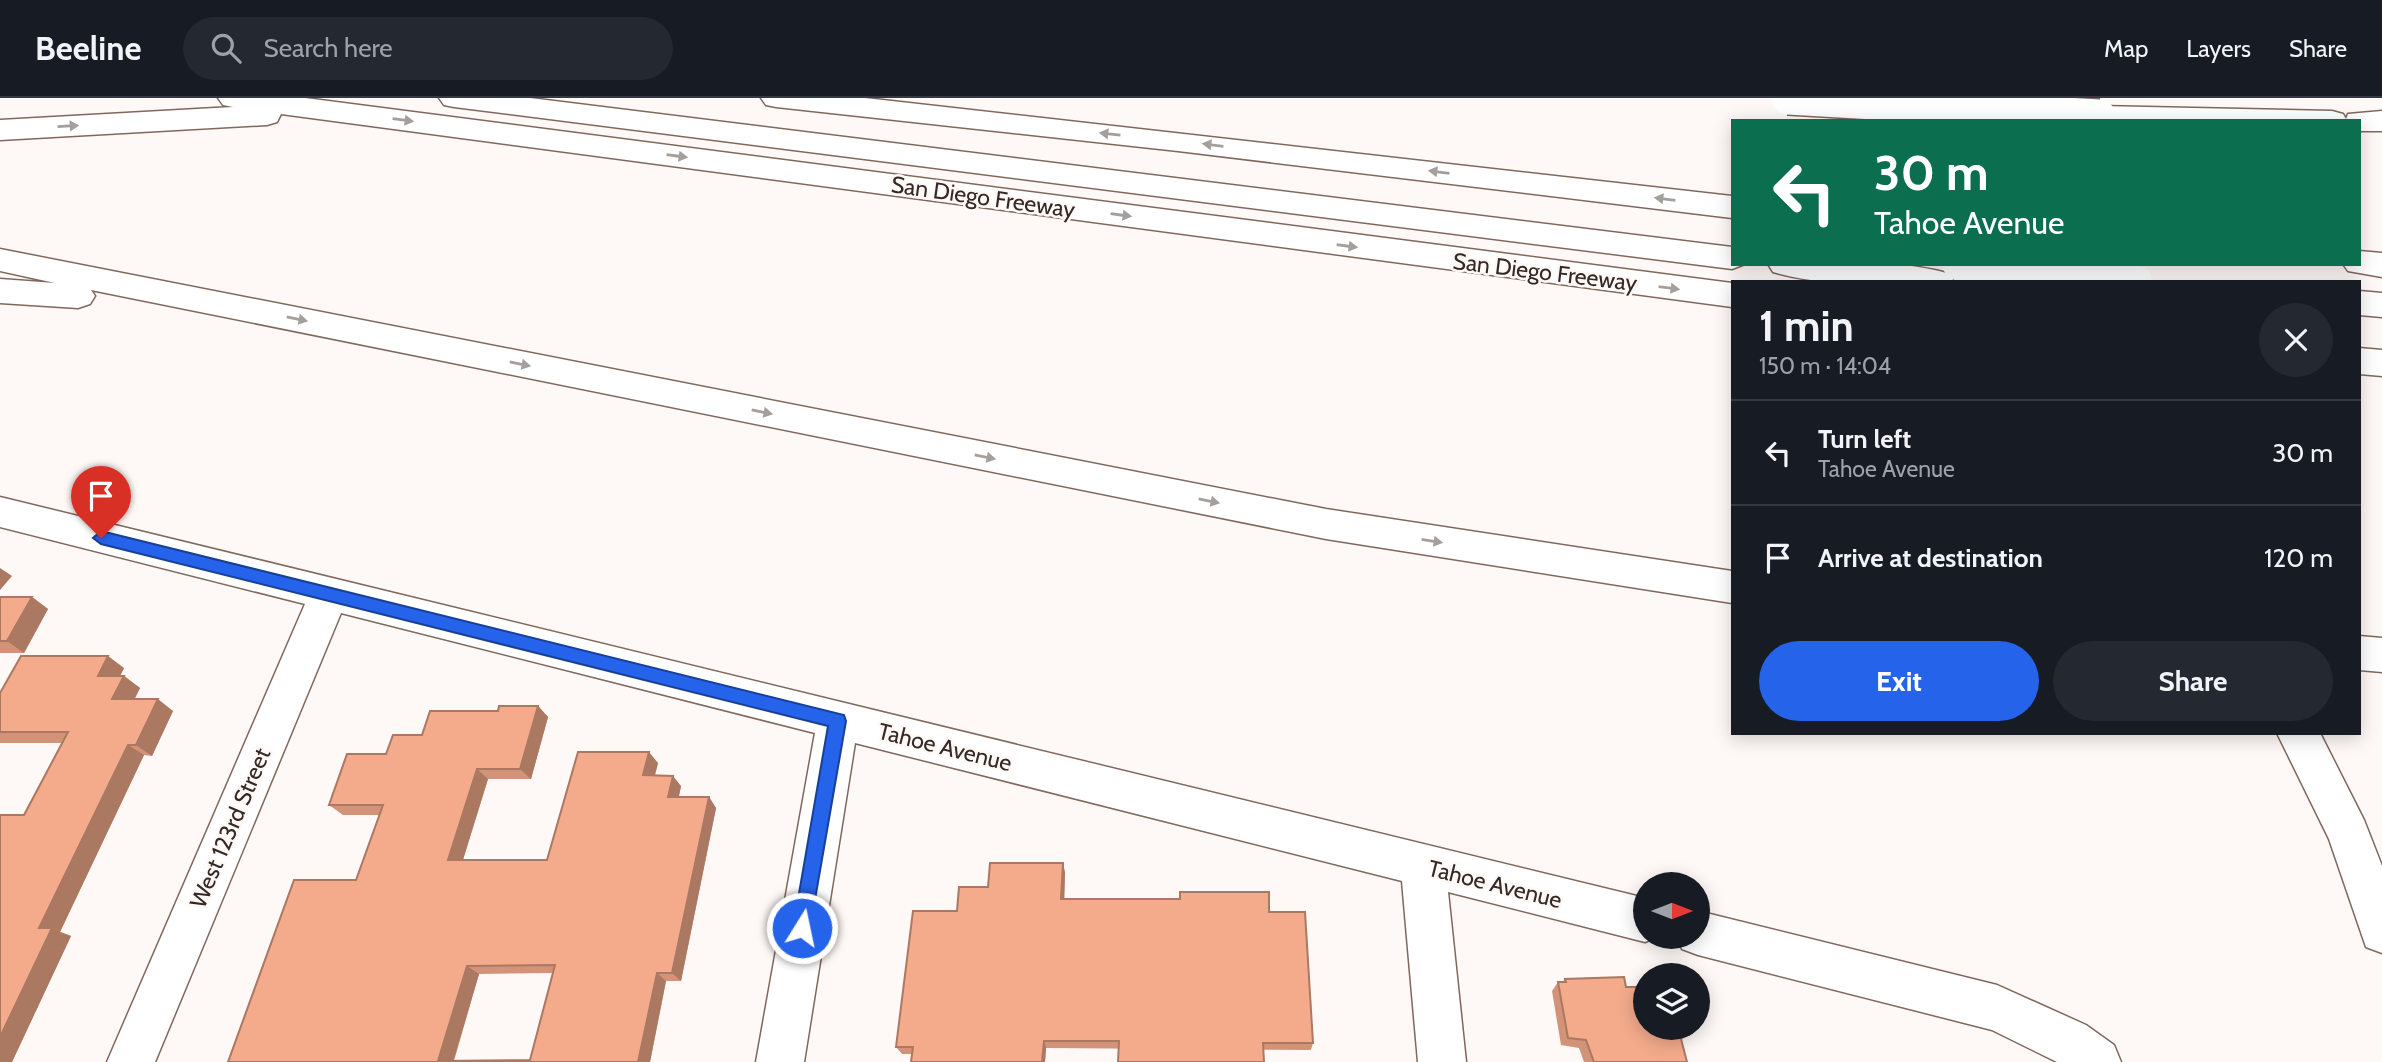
<!DOCTYPE html>
<html lang="en">
<head>
<meta charset="utf-8">
<style>
  body { margin:0; font-family:Cabin,sans-serif; background:#242831; color:#f1f3f6; height:100vh; display:flex; flex-direction:column; font-size:26px; white-space:nowrap }
  * { box-sizing:border-box; margin:0 }
  p { font-size:23px; color:#9ea1a6 }
  .icon { flex:none; width:38px; height:38px; fill:none; stroke:currentColor; stroke-width:2; stroke-linecap:round; stroke-linejoin:round }
  .map { position:relative; flex:1; overflow:hidden }
  .side { position:absolute; left:1731px; top:182px; width:630px; height:455px; display:flex; flex-direction:column; background:#171b24; border-radius:0px; box-shadow:0 4px 18px #0003 }
  .side>* { flex:none }
  .hud { position:absolute; left:1731px; top:21px; width:630px; height:147px; border-radius:0px; box-shadow:0 4px 18px #0003; background:#0b6e4f; color:#fff; overflow:hidden }
  .needle { width:46px; rotate:90deg }
  .buttons { position:absolute; left:1633px; top:774px; display:grid; gap:14px }
  .buttons a { display:grid; place-items:center; width:77px; height:77px; border-radius:50%; background:#171b24; box-shadow:0 4px 18px #0003; font-size:35px }
  .pin { position:absolute; display:grid; place-items:center; width:60px; height:60px; color:#fff; margin:-72px -30px; border-radius:50% 50% 50% 0; rotate:-45deg; box-shadow:0 0 7px #0007 }
  .pin .icon { rotate:45deg }
  .me { position:absolute; width:77px; margin:-38px; rotate:10deg; stroke-linejoin:round; filter:drop-shadow(0 0 5px #0008) }
  .turn { display:flex; align-items:center; gap:24px; height:147px; padding:0 28px; font-size:32px }
  .turn .icon { width:91px; height:91px; stroke-width:2.5 }
  .turn b { display:block; font-size:49px; line-height:60px }
  .round { display:grid; place-items:center; flex:none; width:74px; height:74px; border-radius:37px; background:#242831 }
  .headline { display:flex; align-items:center; justify-content:space-between; height:119px; padding:0 28px }
  h1 { font-size:42px; font-weight:700; line-height:52px }
  .button { display:flex; gap:14px; margin-top:auto; padding:14px 28px }
  .button a { flex:1; height:80px; border-radius:42px; background:#2563eb; color:#fff; font-size:28px; font-weight:700; line-height:80px; text-align:center }
  .button a+a { background:#242831; color:#f1f3f6 }
  ul { padding:0; list-style:none }
  li { display:flex; align-items:center; gap:21px; height:105px; padding:0 28px; border-top:2px solid #363941 }
  li div { flex:1 }
  li b { display:block; font-size:26px }
  li em { font-style:normal }
  header { display:flex; align-items:center; gap:42px; box-sizing:border-box; height:98px; padding:0 35px; background:#171b24; border-bottom:2px solid #363941 }
  header strong { font-size:33px }
  nav { display:flex; gap:38px; margin-inline-start:auto; font-size:24px }
  .search { width:490px; height:63px; background:#242831; display:flex; align-items:center; gap:18px; box-sizing:border-box; padding:0 24px; border-radius:38px; color:#9ea1a6; font-size:26px }
  .map>svg:first-child { display:block }
  .lines { fill:none; stroke-linecap:round; stroke-linejoin:round }
  .minor-casing { stroke:#81685d; stroke-width:3 }
  .secondary-casing { stroke:#81685d; stroke-width:3 }
  .motorway-casing { stroke:#81685d; stroke-width:3 }
  .minor { fill:#fff; fill-rule:evenodd }
  .secondary { fill:#fff; fill-rule:evenodd }
  .motorway { fill:#fff; fill-rule:evenodd }
  .motorway-bridge-casing { stroke:#81685d; stroke-width:36; stroke-linecap:butt }
  .motorway-bridge { stroke:#fff; stroke-width:33 }
  .wall { fill:#d29378; fill-rule:evenodd }
  .shaded-wall { fill:#ab7862 }
  .building { fill:#f4ab8c; stroke:#ab7862; stroke-width:2; fill-rule:evenodd }
  .oneway { fill:#a49f9c }
  .route { fill:#2563eb; stroke:#184099; stroke-width:2 }
  .labels { text-anchor:middle; stroke-width:5; stroke-linejoin:round; paint-order:stroke }
  .street-label { font-size:23px; fill:#342924; stroke:#fef8f6 }
</style>
</head>
<body>
<header>
<strong>Beeline</strong>
<div class="search"><svg class="icon" aria-label="search" viewBox="0 0 24 24"><circle cx="10" cy="10" r="6"/><path d="M15 15l6 6"/></svg>Search here</div>
<nav><a>Map</a><a>Layers</a><a>Share</a></nav>
</header>
<div class="map">
<svg width="2382" height="964" viewBox="0 0 2382 964">
  <rect width="100%" height="100%" fill="#fef8f6"/>
  <g class="lines">
    <defs>
      <g id="minor">
        <path d="M0,399L1645,800V838H1659L1645,844L1448,794L1466,964H1418L1402,783L855,645L804,964H756L815,635L341,515L155,964H107L305,506L0,429Z"/>
        <path d="M1698,813L1997,887L2086,927L2114,947L2121,964H2057L1992,932L1698,857L1682,851L1677,838H1698Z"/>
      </g>
      <path id="secondary" d="M2277,635H2320L2364,722L2382,768V855L2366,849L2329,741Z"/>
      <g id="motorway">
        <path d="M218,0H305L1732,185V209L281,16L277,24L267,27L0,42V22L233,9L223,7Z"/>
        <path d="M439,0H530L1732,149V166H1745L1732,171L454,9L444,7Z"/>
        <path d="M761,0H865L1732,98V120L1178,53L776,9L766,7Z"/>
        <path d="M2099,8L2332,13L2343,16L2346,21L2348,16L2382,13V33H2359V23H2087L2084,18L2088,11Z"/>
        <path d="M0,151L1326,411L1732,473V505L1326,441L91,192L95,198L90,206L78,210L0,205V181L55,185L0,173Z"/>
        <path d="M2359,153L2382,155V179L2348,173L2343,166H2359Z"/>
        <path d="M1768,166C1827,166 1893,159 1950,176L1954,184C1895,184 1830,191 1773,174Z"/>
        <path d="M2359,193L2382,195V219L2359,217Z"/>
        <path d="M2359,250L2382,252V278L2359,276Z"/>
        <path d="M2359,538L2382,540V574L2359,572Z"/>
      </g>
    </defs>
    <!-- minor casing -->
    <use href="#minor" class="minor-casing"/>
    <!-- secondary casing -->
    <use href="#secondary" class="secondary-casing"/>
    <!-- motorway casing -->
    <use href="#motorway" class="motorway-casing"/>
    <!-- minor -->
    <use href="#minor" class="minor"/>
    <!-- secondary -->
    <use href="#secondary" class="secondary"/>
    <!-- motorway -->
    <use href="#motorway" class="motorway"/>
    <defs>
      <g id="motorway-bridge">
        <path d="M1788,0L2099,18"/>
        <path d="M1959,166L2136,184"/>
      </g>
    </defs>
    <!-- motorway-bridge casing -->
    <use href="#motorway-bridge" class="motorway-bridge-casing"/>
    <!-- motorway-bridge -->
    <use href="#motorway-bridge" class="motorway-bridge"/>
  </g>
  <!-- wall -->
  <g class="wall">
    <path d="M0,499H32L48,511L24,555H0Z"/>
    <path d="M124,570L120,578H124L140,590L134,601L173,613L152,658L144,657L60,834L71,838L12,964L24,717L63,645H0V595Z"/>
    <path d="M538,608L548,619L531,681H488L463,762H547L658,665L655,677L681,688L679,699H709L716,710L681,883H666L650,964H228L356,782L380,717H343L329,707L386,656L422,637ZM553,875L530,962L454,963L479,876Z"/>
    <path d="M1063,765L1065,775L1064,801L1269,814L1313,945L1311,952L1046,950L1045,964H911L912,956H902L896,949L957,813Z"/>
    <path d="M1565,881L1626,889L1689,937L1681,942L1687,964H1584L1579,950L1561,947L1552,893L1558,884H1562Z"/>
  </g>
  <!-- shaded-wall -->
  <g class="shaded-wall">
    <path d="M0,470L12,478L0,492Z"/>
    <path d="M32,499L48,511L24,555L7,543Z"/>
    <path d="M108,558L124,570L114,590L98,578Z"/>
    <path d="M124,578L140,590L129,613L112,601Z"/>
    <path d="M158,601L173,613L152,658L136,647Z"/>
    <path d="M538,608L548,619L531,681L520,671Z"/>
    <path d="M128,647L144,657L60,834L71,838L12,964H0V939L39,830Z"/>
    <path d="M649,654L658,665L652,688L643,677Z"/>
    <path d="M477,671L488,681L460,771L448,762Z"/>
    <path d="M673,678L681,688L676,710L668,699Z"/>
    <path d="M709,699L716,710L681,883L672,875Z"/>
    <path d="M1063,765L1065,775L1064,810L1061,801Z"/>
    <path d="M467,868L479,876L453,964L438,963Z"/>
    <path d="M657,875L666,883L650,964H638Z"/>
    <path d="M1044,943L1046,950L1045,964H1042Z"/>
  </g>
  <!-- building -->
  <g class="building">
    <path d="M0,499H32L7,543H0Z"/>
    <path d="M21,558H108L98,578H124L112,601H158L136,647H128L39,830H52L0,939V717H24L68,634H0V595Z"/>
    <path d="M499,608H538L520,671H477L448,762H547L578,654H649L643,677L673,678L668,699H709L672,875H657L638,964H228L294,782H356L383,707H329L347,656H386L393,637H422L430,613H498ZM555,867L530,962L438,963L467,868Z"/>
    <path d="M990,765H1063L1061,801H1180V794H1269V814H1305L1313,945H1263L1264,964H1118L1119,943H1044L1042,964H911L913,949H896L913,813H957L959,789H988Z"/>
    <path d="M1624,879L1626,889H1645V929H1687L1689,937H1680L1687,964H1594L1586,942L1568,940L1558,884H1566L1565,881Z"/>
  </g>
  <!-- one-way arrows -->
  <defs><path id="oneway-solid" d="M-6-.8H1V-3.2L6.5 0L1 3.2V.8H-6Z" transform="scale(1.75)"/></defs>
  <g class="oneway">
    <use href="#oneway-solid" transform="translate(403 22) rotate(7)"/>
    <use href="#oneway-solid" transform="translate(68 28) rotate(-3)"/>
    <use href="#oneway-solid" transform="translate(1110 36) rotate(-174)"/>
    <use href="#oneway-solid" transform="translate(1213 47) rotate(-173)"/>
    <use href="#oneway-solid" transform="translate(677 58) rotate(8)"/>
    <use href="#oneway-solid" transform="translate(1439 74) rotate(-173)"/>
    <use href="#oneway-solid" transform="translate(1665 101) rotate(-173)"/>
    <use href="#oneway-solid" transform="translate(1121 117) rotate(8)"/>
    <use href="#oneway-solid" transform="translate(1347 148) rotate(8)"/>
    <use href="#oneway-solid" transform="translate(1669 190) rotate(7)"/>
    <use href="#oneway-solid" transform="translate(297 221) rotate(11)"/>
    <use href="#oneway-solid" transform="translate(520 266) rotate(11)"/>
    <use href="#oneway-solid" transform="translate(762 314) rotate(11)"/>
    <use href="#oneway-solid" transform="translate(985 359) rotate(11)"/>
    <use href="#oneway-solid" transform="translate(1209 403) rotate(11)"/>
    <use href="#oneway-solid" transform="translate(1432 443) rotate(9)"/>
  </g>
  <!-- route -->
  <path class="route" d="M101,433L844,617L846,623L809,836L802,839L796,836L793,830L828,628L101,446L93,440Z"/>
  <g class="labels">
    <!-- street labels -->
    <g class="street-label">
      <text transform="translate(983 99) rotate(8)" y="8">San Diego Freeway</text>
      <text transform="translate(1545 174) rotate(7)" y="8">San Diego Freeway</text>
      <text transform="translate(945 649) rotate(14)" y="8">Tahoe Avenue</text>
      <text transform="translate(230 730) rotate(-67)" y="8">West 123rd Street</text>
      <text transform="translate(1495 786) rotate(14)" y="8">Tahoe Avenue</text>
    </g>
  </g>
</svg>
<div class="buttons">
<a><svg class="needle" viewBox="-14 -14 28 28"><path d="M0-13l5 13h-10z" fill="#e53935"/><path d="M0 13l5-13h-10z" fill="#9ea1a6"/></svg></a>
<a><svg class="icon" aria-label="layers" viewBox="0 0 24 24"><path d="M12 4l9 5-9 5-9-5zM3 14l9 5 9-5"/></svg></a>
</div>
<div class="pin" style="left:101px;top:440px;background:#d93025"><svg class="icon" aria-label="arrive" viewBox="0 0 24 24"><path d="M6 21V4h12l-3 4 3 4H6"/></svg></div>
<svg class="me" style="left:802px;top:830px" viewBox="-20 -20 40 40"><circle r="17" fill="#2563eb" stroke="#fff" stroke-width="3"/><path d="M0-11L8 9 0 5-8 9z" fill="#fff"/></svg>
<div class="hud">
<div class="turn"><svg class="icon" aria-label="left" viewBox="0 0 24 24"><path d="M17 20v-9H6M10 6l-5 5 5 5"/></svg><div><b>30 m</b>Tahoe Avenue</div></div>
</div>
<section class="side">
<div class="headline"><div><h1>1 min</h1><p>150 m · 14:04</p></div><a class="round"><svg class="icon" aria-label="close" viewBox="0 0 24 24"><path d="M6 6l12 12M18 6L6 18"/></svg></a></div>
<ul>
<li><svg class="icon" aria-label="left" viewBox="0 0 24 24"><path d="M17 20v-9H6M10 6l-5 5 5 5"/></svg><div><b>Turn left</b><p>Tahoe Avenue</p></div><em>30 m</em></li>
<li><svg class="icon" aria-label="arrive" viewBox="0 0 24 24"><path d="M6 21V4h12l-3 4 3 4H6"/></svg><div><b>Arrive at destination</b></div><em>120 m</em></li>
</ul>
<div class="button"><a>Exit</a><a>Share</a></div>
</section>
</div>
</body>
</html>
